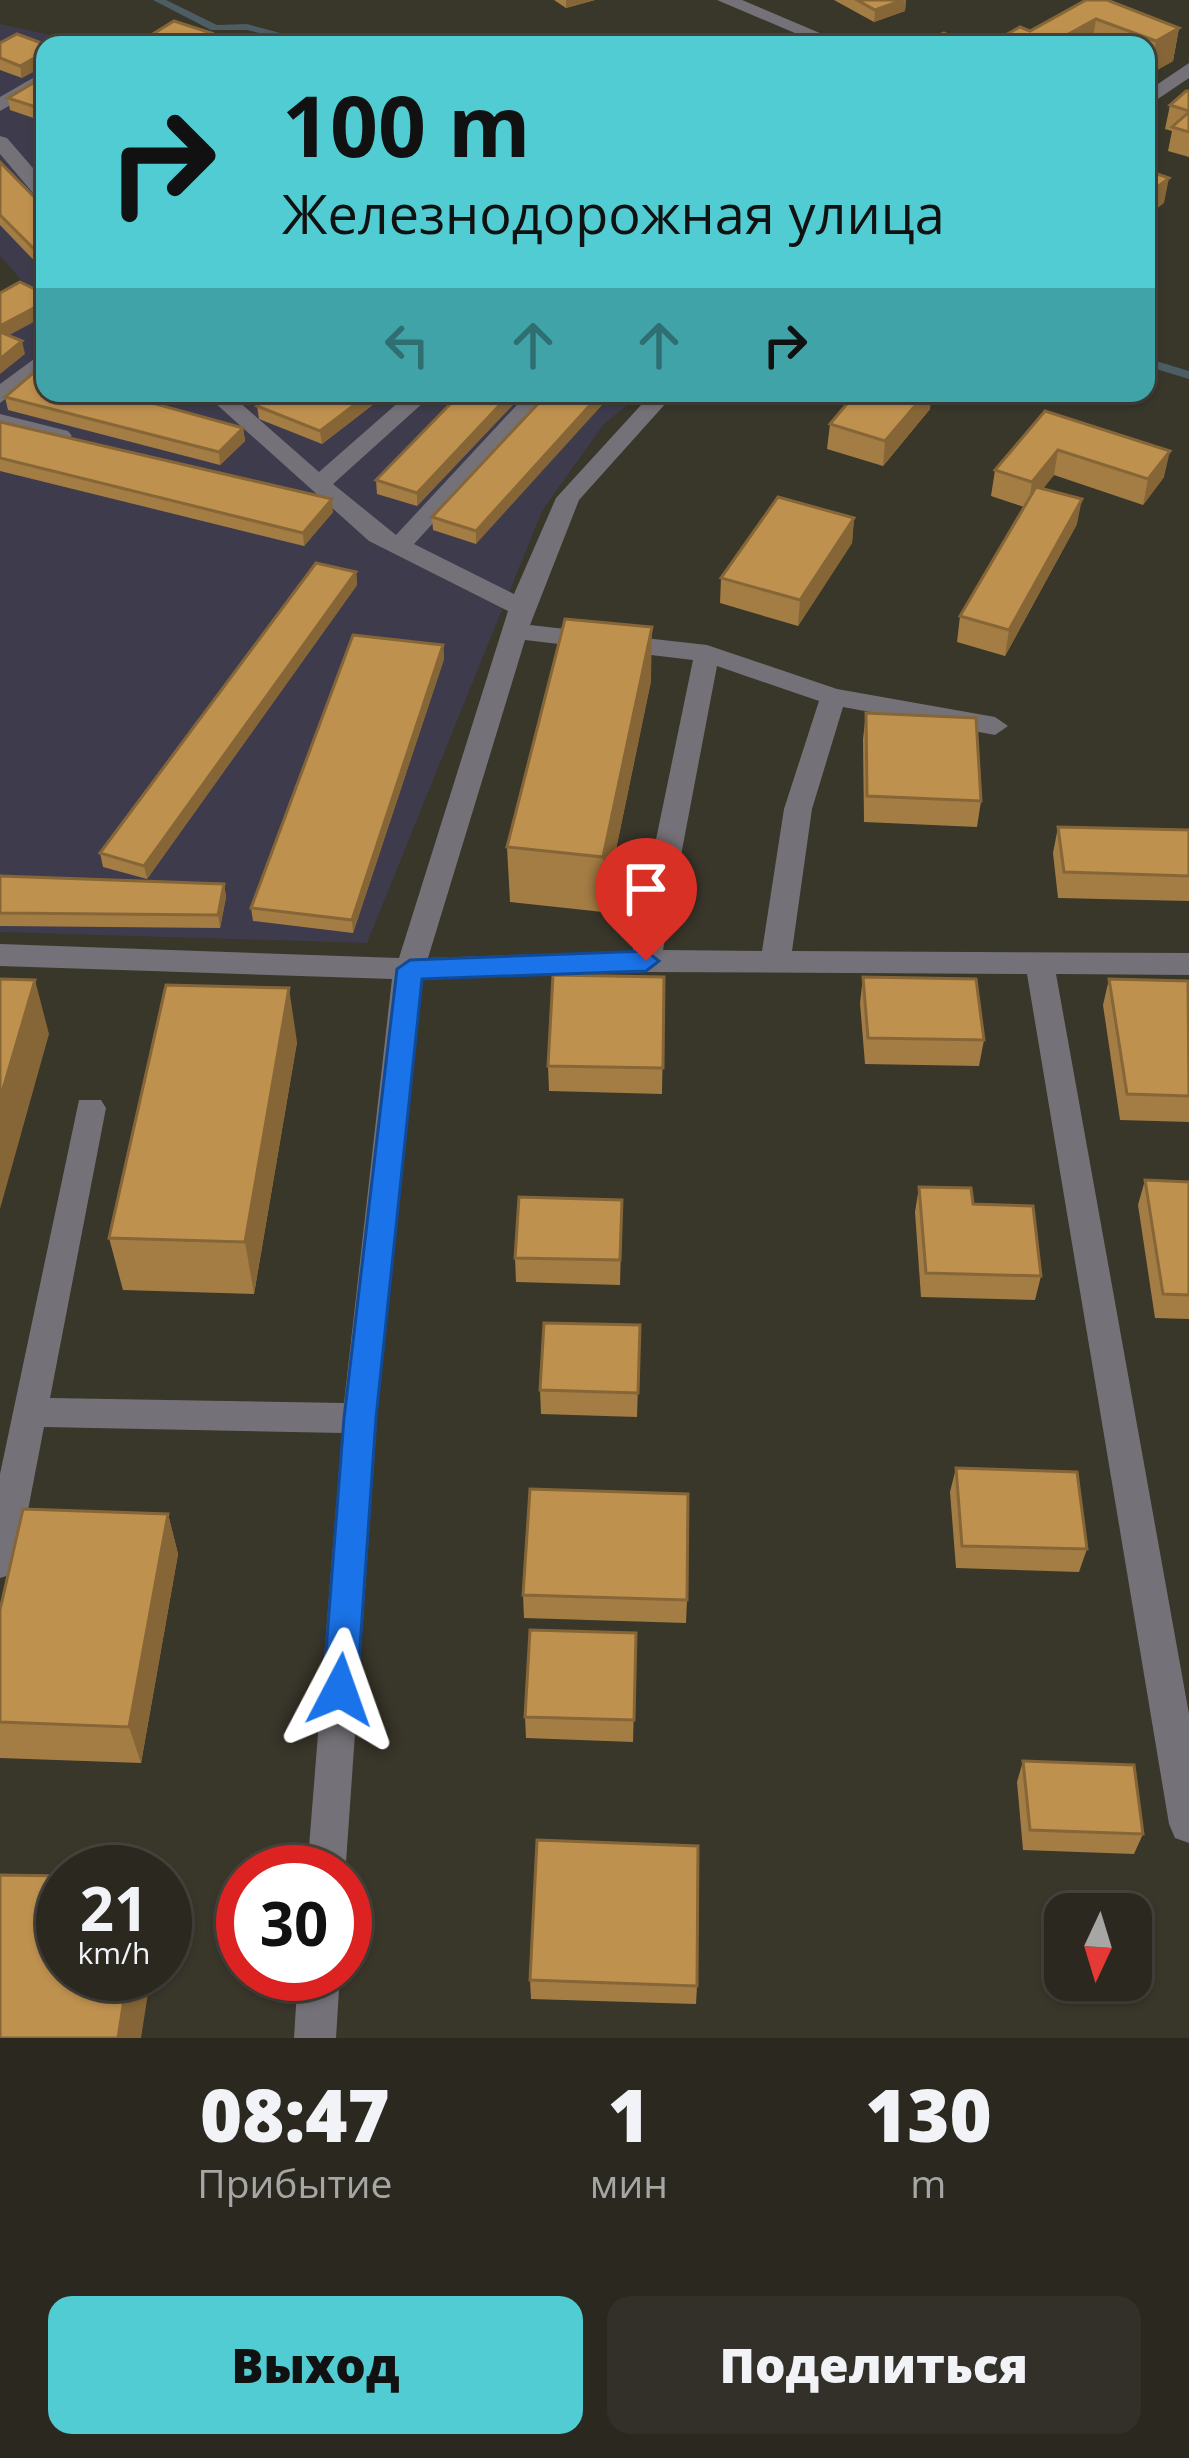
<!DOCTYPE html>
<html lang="ru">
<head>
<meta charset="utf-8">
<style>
  body { margin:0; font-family:"Open Sans",sans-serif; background:#333029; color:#f1f3f6; height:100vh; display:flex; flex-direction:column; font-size:45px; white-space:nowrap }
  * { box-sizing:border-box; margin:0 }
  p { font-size:39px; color:#a6a6a5 }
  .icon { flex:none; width:66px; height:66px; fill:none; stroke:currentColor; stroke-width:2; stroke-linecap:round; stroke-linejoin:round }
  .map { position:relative; height:2038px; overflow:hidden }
  .panel { display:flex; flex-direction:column; background:#2b2820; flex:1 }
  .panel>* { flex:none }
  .hud { position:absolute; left:36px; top:36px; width:1119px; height:366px; border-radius:24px; box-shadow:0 3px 9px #0004,0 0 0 3px #47443e; background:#51ccd2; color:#111; overflow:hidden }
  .needle { width:78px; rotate:184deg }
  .controls { position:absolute; left:1044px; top:1893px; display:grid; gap:24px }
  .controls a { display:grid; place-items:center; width:108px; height:108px; border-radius:24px; background:#2b2820; box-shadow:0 3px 9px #0004,0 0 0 3px #47443e; font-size:60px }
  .speed { position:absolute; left:36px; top:1845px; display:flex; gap:24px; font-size:60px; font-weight:700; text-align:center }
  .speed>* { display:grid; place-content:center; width:156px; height:156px; border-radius:50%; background:#2b2820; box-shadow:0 3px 9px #0004,0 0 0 3px #47443e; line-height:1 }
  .speed small { font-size:30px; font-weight:400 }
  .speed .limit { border:18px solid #d22; background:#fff; color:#111 }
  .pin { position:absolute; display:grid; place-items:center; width:102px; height:102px; color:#fff; margin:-123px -51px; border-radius:50% 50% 50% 0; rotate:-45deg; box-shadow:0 0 12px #0007 }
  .pin .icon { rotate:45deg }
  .me { position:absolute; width:132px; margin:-66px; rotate:4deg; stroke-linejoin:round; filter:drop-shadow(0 0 9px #0008) }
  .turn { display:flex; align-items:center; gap:42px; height:252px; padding:0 48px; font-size:54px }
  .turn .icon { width:156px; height:156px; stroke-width:2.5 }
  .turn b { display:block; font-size:84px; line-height:102px }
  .lanes { display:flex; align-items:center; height:114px; padding:0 48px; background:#0003; justify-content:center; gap:60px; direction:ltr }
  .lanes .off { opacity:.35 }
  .eta { display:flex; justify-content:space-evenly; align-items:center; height:204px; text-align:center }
  .eta b { font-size:72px; font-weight:800; line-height:84px }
  .primary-button { display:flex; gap:24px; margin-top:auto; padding:24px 48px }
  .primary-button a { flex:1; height:138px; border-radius:24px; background:#51ccd2; color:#111; font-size:48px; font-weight:800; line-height:138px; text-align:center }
  .primary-button a+a { background:#333029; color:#f1f3f6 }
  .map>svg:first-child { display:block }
  .industrial { fill:#3e3b4c }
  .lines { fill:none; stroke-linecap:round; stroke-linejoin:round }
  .stream { fill:#4d5d64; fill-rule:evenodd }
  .minor { fill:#747278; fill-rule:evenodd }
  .wall { fill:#a47d44 }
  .shaded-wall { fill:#866637 }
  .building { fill:#bf914f; stroke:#866637; stroke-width:3 }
  .route { fill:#1a73e8; stroke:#114b97; stroke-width:3 }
</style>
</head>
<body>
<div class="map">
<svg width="1189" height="2038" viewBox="0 0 1189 2038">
  <rect width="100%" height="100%" fill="#39362a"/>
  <!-- industrial -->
  <path class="industrial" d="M0,24L97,45H45V393H642L604,424L542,511L367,943L0,932V312L34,294L0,256Z"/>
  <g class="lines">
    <!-- stream -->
    <g class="stream">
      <path d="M153,0H166L217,25L247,24L325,45H308L247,30H211Z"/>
      <path d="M1146,358L1189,371V379L1146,366Z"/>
    </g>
    <!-- minor -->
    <g class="minor">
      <path d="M717,0H742L848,45H823Z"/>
      <path d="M1189,63V78L1146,107V92Z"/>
      <path d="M45,71V85L0,111V97Z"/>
      <path d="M0,136L7,138L45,182V201L38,199L0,154Z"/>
      <path d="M45,351V369L0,403V384Z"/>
      <path d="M204,393H229L319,472L409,393H434L333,484L396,535L528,393H552L414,544L514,594L556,498L652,393H675L579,500L530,625L707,645L837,689L995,717L1008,726L995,735L843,707L812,809L792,951L1189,953V975L1056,974L1189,1714V1843L1175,1838L1169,1824L1027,974L646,972L422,979L377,1418L345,1877V1872H307L342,1433L44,1427L18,1562L13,1574L0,1578V1474L79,1100H101L106,1108L50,1398L344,1403L392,979L0,966V944L399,958L508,611L369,541ZM525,640L693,660L633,951L428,958ZM717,666L819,701L784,809L762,951L663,950Z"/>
      <path d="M0,414L68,431L72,436L60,443L0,428Z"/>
      <path d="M298,1974H340L336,2038H294Z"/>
    </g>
  </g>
  <!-- wall -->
  <g class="wall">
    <path d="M554,0H595L566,8Z"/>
    <path d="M834,0H906L905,11L874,22Z"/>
    <path d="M1086,0L1179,28L1173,61L1150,74L1146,72V45H987L1030,31Z"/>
    <path d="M17,34L22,78L0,70V43Z"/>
    <path d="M45,76V122L10,110L8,98Z"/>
    <path d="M1189,91V157L1168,151L1172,131L1165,129L1170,105Z"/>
    <path d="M0,162L45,208V272L0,225Z"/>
    <path d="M45,393L243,428L245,441L220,465L8,410L5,397Z"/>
    <path d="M275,393H388L322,444L259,419L257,406Z"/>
    <path d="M461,393H524L417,506L377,494L376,480Z"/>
    <path d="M548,393L476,544L433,530L432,517Z"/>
    <path d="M930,409L883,466L827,449L830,424Z"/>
    <path d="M1045,411L1164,477L1143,505L1054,475L1043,488L1077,524L1005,656L957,642L960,616L1024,507L991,496L995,470Z"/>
    <path d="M0,422L333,512L304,546L0,471Z"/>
    <path d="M854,518L852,543L798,626L720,603L721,578Z"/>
    <path d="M356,572L357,585L147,879L103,867L100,853Z"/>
    <path d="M443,645L444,659L353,933L253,921L251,908Z"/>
    <path d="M651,681L603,912L510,902L507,847Z"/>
    <path d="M866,713L981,801L977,827L864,822L863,739Z"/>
    <path d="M1058,827L1189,830V901L1058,898L1053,853Z"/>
    <path d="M0,876L224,884L226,897L220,928L0,926Z"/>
    <path d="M664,977L662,1094L549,1091L548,1066Z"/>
    <path d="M863,977L984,1040L979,1066L865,1064L860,1003Z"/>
    <path d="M1109,979L1189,988V1122L1120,1120L1103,1005Z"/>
    <path d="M297,1042L254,1294L123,1290L109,1238Z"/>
    <path d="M1145,1180L1189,1182V1319L1155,1318L1138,1205Z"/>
    <path d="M919,1187L973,1204L1041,1276L1035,1300L921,1297L915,1212Z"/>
    <path d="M622,1200L620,1285L516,1282L515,1258Z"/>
    <path d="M640,1325L637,1417L541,1414L540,1390Z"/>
    <path d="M956,1468L1087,1549L1079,1572L956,1568L950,1492Z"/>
    <path d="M168,1514L178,1554L141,1763L0,1758V1610Z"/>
    <path d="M523,1595L687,1600L686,1623L524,1618Z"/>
    <path d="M636,1633L633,1742L526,1738L525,1717Z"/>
    <path d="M1023,1761L1143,1834L1134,1854L1023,1850L1017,1782Z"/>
    <path d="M530,1980L697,1986L696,2004L531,1999Z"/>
  </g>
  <!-- shaded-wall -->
  <g class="shaded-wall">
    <path d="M566,0H595L566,8Z"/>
    <path d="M906,0L905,11L874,22L875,10Z"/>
    <path d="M1096,19L1092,45H1056V41Z"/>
    <path d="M1179,28L1173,61L1150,74L1156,41Z"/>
    <path d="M211,33L212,45H191Z"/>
    <path d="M45,52V66L22,78L20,66Z"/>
    <path d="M1169,178L1164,203L1146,217V196Z"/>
    <path d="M45,302V316L0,340V326Z"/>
    <path d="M22,341L25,354L0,374V359Z"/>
    <path d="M370,393H388L322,444L320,431Z"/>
    <path d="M511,393H524L417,506V493Z"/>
    <path d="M601,393H613L476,544V531Z"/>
    <path d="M926,393H932L930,409L883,466L885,441Z"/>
    <path d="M243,428L245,441L220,465L219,452Z"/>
    <path d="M1058,450L1054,475L1028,508L1032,482Z"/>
    <path d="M1170,451L1164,477L1143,505L1148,479Z"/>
    <path d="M332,499L333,512L304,546L303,533Z"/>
    <path d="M1082,499L1077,524L1005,656L1009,630Z"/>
    <path d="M854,518L852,543L798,626L800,600Z"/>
    <path d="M356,572L357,585L147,879L144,866Z"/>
    <path d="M652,627L651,681L603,912V857Z"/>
    <path d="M443,645L444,659L353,933L352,920Z"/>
    <path d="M224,884L226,897L220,928L218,915Z"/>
    <path d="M35,980L49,1034L0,1209V1099Z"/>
    <path d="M289,988L297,1042L254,1294L245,1242Z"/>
    <path d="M168,1514L178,1554L141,1763L129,1727Z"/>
    <path d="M128,1974H151L141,2038H118Z"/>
  </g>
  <!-- building -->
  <g class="building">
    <path d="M857,0H903L875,10Z"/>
    <path d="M1086,0H1107L1179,28L1156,41L1096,19L1056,41L1066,45H987L1020,27L1030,31Z"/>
    <path d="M174,21L211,33L191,45H135Z"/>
    <path d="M944,33L969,45H924L920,43Z"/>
    <path d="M17,34L47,45H45V52L20,66L0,58V43Z"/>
    <path d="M772,38L786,45H757Z"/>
    <path d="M45,76V110L8,98Z"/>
    <path d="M1186,91H1189V111L1170,105Z"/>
    <path d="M1189,112V132L1172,127Z"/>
    <path d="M0,162L45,208V260L0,215Z"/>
    <path d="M1146,170L1169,178L1146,196Z"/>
    <path d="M20,282L45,294V302L0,326V293Z"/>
    <path d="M0,332L22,341L0,359Z"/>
    <path d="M45,363V393H116L243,428L219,452L5,397Z"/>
    <path d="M275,393H370L320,431L257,406Z"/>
    <path d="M461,393H511L417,493L376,480Z"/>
    <path d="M548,393H601L476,531L432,517Z"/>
    <path d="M856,393H926L885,441L830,424Z"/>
    <path d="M1045,411L1170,451L1148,479L1058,450L1032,482L995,470Z"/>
    <path d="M0,422L332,499L303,533L0,458Z"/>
    <path d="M1036,487L1082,499L1009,630L960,616Z"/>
    <path d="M778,497L854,518L800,600L721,578Z"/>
    <path d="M316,563L356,572L144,866L100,853Z"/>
    <path d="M565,619L652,627L603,857L507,847Z"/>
    <path d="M353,635L443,645L352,920L251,908Z"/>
    <path d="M866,713L976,718L981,801L867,796Z"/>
    <path d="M1058,827L1189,830V876L1064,872Z"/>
    <path d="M0,876L224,884L218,915L0,913Z"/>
    <path d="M553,975L664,977L663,1068L548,1066Z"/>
    <path d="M863,977L976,979L984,1040L868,1038Z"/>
    <path d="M0,979L35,980L0,1099Z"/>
    <path d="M1109,979L1188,981L1189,1096L1127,1094Z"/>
    <path d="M166,985L289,988L245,1242L109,1238Z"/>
    <path d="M1145,1180L1189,1182V1295L1163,1294Z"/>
    <path d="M919,1187L971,1188L973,1204L1033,1206L1041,1276L926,1273Z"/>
    <path d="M519,1197L622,1200L620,1260L515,1258Z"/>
    <path d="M544,1323L640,1325L638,1393L540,1390Z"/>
    <path d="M956,1468L1077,1472L1087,1549L962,1546Z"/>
    <path d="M530,1489L688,1494L687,1600L523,1595Z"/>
    <path d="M23,1509L168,1514L129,1727L0,1722V1610Z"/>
    <path d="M530,1630L636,1633L634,1720L525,1717Z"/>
    <path d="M1023,1761L1134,1765L1143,1834L1030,1830Z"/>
    <path d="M537,1840L698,1846L697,1986L530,1980Z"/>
    <path d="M0,1875L63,1876V1974H128L118,2038H0Z"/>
  </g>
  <!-- route -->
  <path class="route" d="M646,951L659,961L646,971L422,979L376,1418L357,1690L352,1702L340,1706L328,1702L323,1690L344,1418L397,969L410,960Z"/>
</svg>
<div class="controls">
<a><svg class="needle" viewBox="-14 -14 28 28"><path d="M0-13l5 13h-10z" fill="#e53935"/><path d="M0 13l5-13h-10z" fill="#a6a6a5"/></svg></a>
</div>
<div class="speed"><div>21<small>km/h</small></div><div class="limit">30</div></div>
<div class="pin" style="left:646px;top:961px;background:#d93025"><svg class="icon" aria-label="arrive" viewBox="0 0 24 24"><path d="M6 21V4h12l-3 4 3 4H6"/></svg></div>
<svg class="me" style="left:340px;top:1690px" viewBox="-20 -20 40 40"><path d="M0-17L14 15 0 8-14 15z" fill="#1a73e8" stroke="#fff" stroke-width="4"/></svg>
<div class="hud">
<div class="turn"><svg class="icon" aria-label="right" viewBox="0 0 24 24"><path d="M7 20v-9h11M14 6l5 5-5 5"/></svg><div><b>100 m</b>Железнодорожная улица</div></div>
<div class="lanes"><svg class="icon off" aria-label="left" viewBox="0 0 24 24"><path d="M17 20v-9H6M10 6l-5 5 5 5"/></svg><svg class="icon off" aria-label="ahead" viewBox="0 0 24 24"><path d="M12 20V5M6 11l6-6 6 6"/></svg><svg class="icon off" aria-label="ahead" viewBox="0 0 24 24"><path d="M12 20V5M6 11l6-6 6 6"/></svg><svg class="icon" aria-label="right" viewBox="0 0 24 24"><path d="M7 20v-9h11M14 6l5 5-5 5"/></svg></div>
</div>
</div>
<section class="panel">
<div class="eta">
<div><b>08:47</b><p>Прибытие</p></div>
<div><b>1</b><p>мин</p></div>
<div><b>130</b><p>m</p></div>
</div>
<div class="primary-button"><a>Выход</a><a>Поделиться</a></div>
</section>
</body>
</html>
